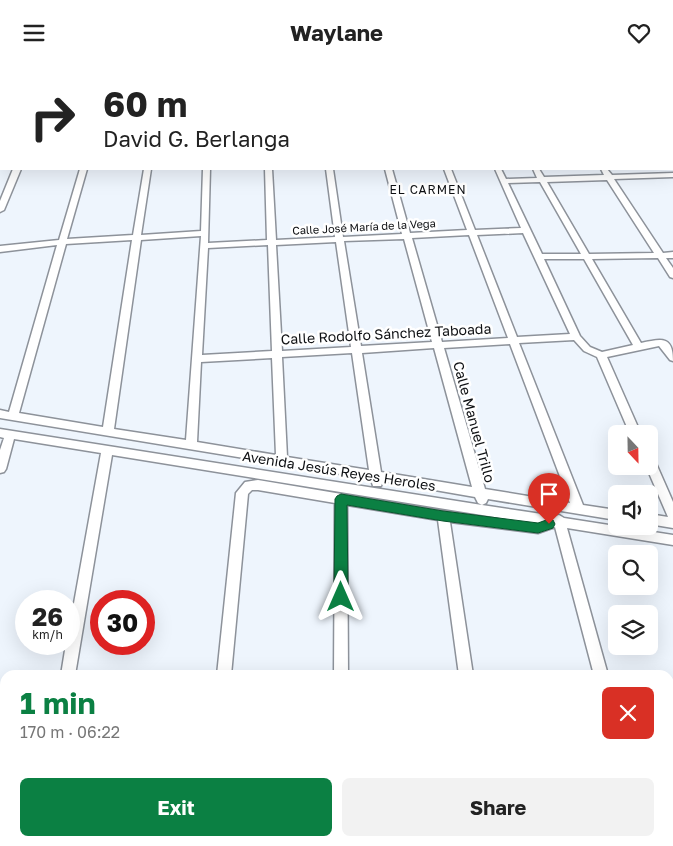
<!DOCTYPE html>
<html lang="en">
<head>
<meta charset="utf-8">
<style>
  body { margin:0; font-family:"Golos Text",sans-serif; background:#f2f2f2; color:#222; height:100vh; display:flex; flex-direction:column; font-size:19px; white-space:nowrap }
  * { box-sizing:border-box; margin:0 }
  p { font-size:16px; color:#767676 }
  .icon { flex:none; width:28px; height:28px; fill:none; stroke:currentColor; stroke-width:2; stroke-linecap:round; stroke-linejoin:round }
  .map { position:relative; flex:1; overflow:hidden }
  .details { position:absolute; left:0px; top:605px; width:674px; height:176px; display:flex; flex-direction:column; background:#fff; border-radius:15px 15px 0 0; box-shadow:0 5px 20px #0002 }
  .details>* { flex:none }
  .hud { position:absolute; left:0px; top:0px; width:674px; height:105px; box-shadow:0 5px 20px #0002; background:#fff; color:#222; overflow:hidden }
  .needle { width:32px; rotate:158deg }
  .tools { position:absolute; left:608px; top:360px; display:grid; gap:10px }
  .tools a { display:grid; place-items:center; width:50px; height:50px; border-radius:8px; background:#fff; box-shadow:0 5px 20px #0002; font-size:25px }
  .speed { position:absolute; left:15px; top:525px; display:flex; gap:10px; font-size:25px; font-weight:700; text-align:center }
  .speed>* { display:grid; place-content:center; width:65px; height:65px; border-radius:50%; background:#fff; box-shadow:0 5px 20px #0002; line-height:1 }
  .speed small { font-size:12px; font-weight:400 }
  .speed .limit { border:8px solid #d22; background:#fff; color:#111 }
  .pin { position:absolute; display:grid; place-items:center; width:42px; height:42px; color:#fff; margin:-51px -21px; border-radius:50% 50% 50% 0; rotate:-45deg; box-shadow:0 0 5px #0007 }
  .pin .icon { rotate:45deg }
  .me { position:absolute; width:55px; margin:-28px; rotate:0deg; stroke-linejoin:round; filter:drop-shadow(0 0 4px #0008) }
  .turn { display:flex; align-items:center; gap:18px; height:105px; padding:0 20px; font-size:22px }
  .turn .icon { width:65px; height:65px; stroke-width:2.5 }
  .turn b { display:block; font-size:35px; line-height:42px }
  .round { display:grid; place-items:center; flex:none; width:52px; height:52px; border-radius:8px; background:#f2f2f2 }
  .summary { display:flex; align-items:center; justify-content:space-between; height:85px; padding:0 20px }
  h1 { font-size:30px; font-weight:700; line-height:38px; color:#0b8043 }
  .primary-button { display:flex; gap:10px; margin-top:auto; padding:10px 20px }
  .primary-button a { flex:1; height:58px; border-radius:8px; background:#0b8043; color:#fff; font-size:20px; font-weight:700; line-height:58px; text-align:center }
  .primary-button a+a { background:#f2f2f2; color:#222 }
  header { display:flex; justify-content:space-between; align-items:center; height:65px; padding:0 20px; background:#fff; font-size:22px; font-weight:700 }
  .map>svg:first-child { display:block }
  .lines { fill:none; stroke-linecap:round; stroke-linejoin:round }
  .canal { stroke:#9dbbf2; stroke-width:12 }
  .minor-casing { stroke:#8d929a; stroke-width:3 }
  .path { stroke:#abb0b7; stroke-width:1; stroke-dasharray:2.5 1; stroke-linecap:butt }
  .minor { fill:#fff; fill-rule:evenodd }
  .route { fill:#0b8043; stroke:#07532c }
  .labels { text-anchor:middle; stroke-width:5; stroke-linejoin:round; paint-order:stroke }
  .far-street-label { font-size:11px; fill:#0e1013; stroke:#fff }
  .far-neighbourhood-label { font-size:12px; letter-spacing:1px; fill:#0e1013; stroke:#fff }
  .street-label { font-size:14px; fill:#0e1013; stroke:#fff }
</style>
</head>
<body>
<header><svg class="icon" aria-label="menu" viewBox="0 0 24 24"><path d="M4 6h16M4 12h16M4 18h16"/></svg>Waylane<svg class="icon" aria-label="heart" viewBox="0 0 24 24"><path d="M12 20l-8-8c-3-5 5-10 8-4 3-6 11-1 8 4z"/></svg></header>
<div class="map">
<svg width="673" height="781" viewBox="0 0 673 781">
  <rect width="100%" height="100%" fill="#eef5fd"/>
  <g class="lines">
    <!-- canal -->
    <path class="canal" d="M7,1L14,0"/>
    <defs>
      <g id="minor">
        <rect x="47" y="0" width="6" height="1"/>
        <path d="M144,0H176L177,1H145Z"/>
        <rect x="213" y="0" width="6" height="1"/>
        <path d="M260,0H266L267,1H261Z"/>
        <rect x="310" y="0" width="6" height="1"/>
        <path d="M356,0H362L363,1H357Z"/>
        <path d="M403,0H409L410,1H404Z"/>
        <rect x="472" y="0" width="6" height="1"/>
        <path d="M534,0H540L541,1H535Z"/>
        <path d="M602,0H608L609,1H603Z"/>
        <path d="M625,0H650L651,1H626Z"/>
        <path d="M665,0H671L672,1H666Z"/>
        <rect x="0" y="40" width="1" height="4"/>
        <rect x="672" y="56" width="1" height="4"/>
        <rect x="672" y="95" width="1" height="5"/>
        <path d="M13,104H21L4,145L0,147V136Z"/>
        <path d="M80,104H87L67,174L133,170L144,104H151L141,170L201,166L203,104H210L208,178L267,175L265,104H272L276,175L335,172L326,104H333L343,172L402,169L385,104H392L410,168L467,165L444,104H451L475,165L521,163L495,104H501L506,114L537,113L533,104H539L544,112L604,110L601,104H607L612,110L673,108V112L614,114L663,188L673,187V193H666L673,203V213L670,212L658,193L592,194L641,278C661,274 673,270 673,296L670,295L659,281L607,292L641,369H630L597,292L584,286L574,275L519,278L583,440L616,445V455L488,434L486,438L482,440L555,451L559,450L564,453L673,470V480L567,463L608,610H594L555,462L538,468L450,457L473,610H459L438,455L347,440L348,610H334L335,438L258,425H252L248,429L231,610H217L236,428L245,417L258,415L443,446L519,456L112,390L75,610H61L66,579H69V566L101,388L14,374L6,404L4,407L0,408V385L4,373L0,372V364L482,440L478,438L475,432L383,416L381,421H373L371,414L0,353V345L9,347L57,180L0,187V181L59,175ZM607,115L654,188L589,189L547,117ZM540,117L581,189H542L508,118ZM523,168L570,269L517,272L477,170ZM469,170L508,273L442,277L412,173ZM201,171L186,375L114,364L141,175ZM404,174L432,277L361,281L344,176ZM132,175L103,362L19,348L66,179ZM336,177L351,282L282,286L276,180ZM268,180L272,286L202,290L208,183ZM544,194H584L633,280L602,287L590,282L580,271ZM510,279L570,438L485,424L444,283ZM434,283L472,422L381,407L362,288ZM352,288L369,405L287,392L282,292ZM272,293L276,390L197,377L201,297Z"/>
        <path d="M649,392L653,393L655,396L673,437V463L649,459V449L668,452L646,401H649Z"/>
        <rect x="0" y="703" width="5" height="16"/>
        <path d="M33,776H49L48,781H32Z"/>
        <path d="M199,776H215L214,781H198Z"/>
        <rect x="334" y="776" width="16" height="5"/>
        <path d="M639,776H655L657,781H641Z"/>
      </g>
    </defs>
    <!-- minor casing -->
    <use href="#minor" class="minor-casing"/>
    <!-- path -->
    <g class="path">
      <path d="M1,1L10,0"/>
      <path d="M12,1L19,0"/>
    </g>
    <!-- minor -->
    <use href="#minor" class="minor"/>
  </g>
  <!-- route -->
  <path class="route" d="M341,429L443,446L538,458L549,454L553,455L555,459L553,463L538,468L443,456L347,440L348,532L346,536L341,538L336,536L334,532L335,434L337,431Z"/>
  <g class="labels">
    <!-- far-street labels -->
    <g class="far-street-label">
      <text transform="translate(364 162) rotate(-3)" y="4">Calle José María de la Vega</text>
    </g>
    <!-- far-neighbourhood labels -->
    <g class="far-neighbourhood-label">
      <text x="428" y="129">EL CARMEN</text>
    </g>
    <!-- street labels -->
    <g class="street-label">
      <text transform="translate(386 269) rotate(-3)" y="5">Calle Rodolfo Sánchez Taboada</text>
      <text transform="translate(474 357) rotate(75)" y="5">Calle Manuel Trillo</text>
      <text transform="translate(339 406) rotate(9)" y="5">Avenida Jesús Reyes Heroles</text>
    </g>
  </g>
</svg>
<div class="tools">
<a><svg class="needle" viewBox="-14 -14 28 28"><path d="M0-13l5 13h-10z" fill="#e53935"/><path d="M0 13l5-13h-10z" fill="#767676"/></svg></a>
<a><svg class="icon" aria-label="sound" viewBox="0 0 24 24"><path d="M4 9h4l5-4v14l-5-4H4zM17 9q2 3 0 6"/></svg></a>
<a><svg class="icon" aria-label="search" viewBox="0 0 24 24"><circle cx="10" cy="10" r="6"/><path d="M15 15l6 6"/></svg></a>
<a><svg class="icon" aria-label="layers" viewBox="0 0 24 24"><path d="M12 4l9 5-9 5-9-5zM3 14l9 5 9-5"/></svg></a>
</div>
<div class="speed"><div>26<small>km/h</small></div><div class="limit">30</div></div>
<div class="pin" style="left:549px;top:459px;background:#d93025"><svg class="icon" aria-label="arrive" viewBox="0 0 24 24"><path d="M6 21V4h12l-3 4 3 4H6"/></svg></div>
<svg class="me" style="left:341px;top:532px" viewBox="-20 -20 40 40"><path d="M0-17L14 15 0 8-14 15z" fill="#0b8043" stroke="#fff" stroke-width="4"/></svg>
<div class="hud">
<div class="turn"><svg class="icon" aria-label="right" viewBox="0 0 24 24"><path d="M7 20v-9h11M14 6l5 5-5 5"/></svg><div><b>60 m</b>David G. Berlanga</div></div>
</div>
<section class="details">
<div class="summary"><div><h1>1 min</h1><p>170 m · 06:22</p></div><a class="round" style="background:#d93025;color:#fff"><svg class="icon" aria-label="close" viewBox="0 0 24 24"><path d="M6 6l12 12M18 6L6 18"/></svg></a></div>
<div class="primary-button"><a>Exit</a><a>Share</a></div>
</section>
</div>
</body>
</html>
